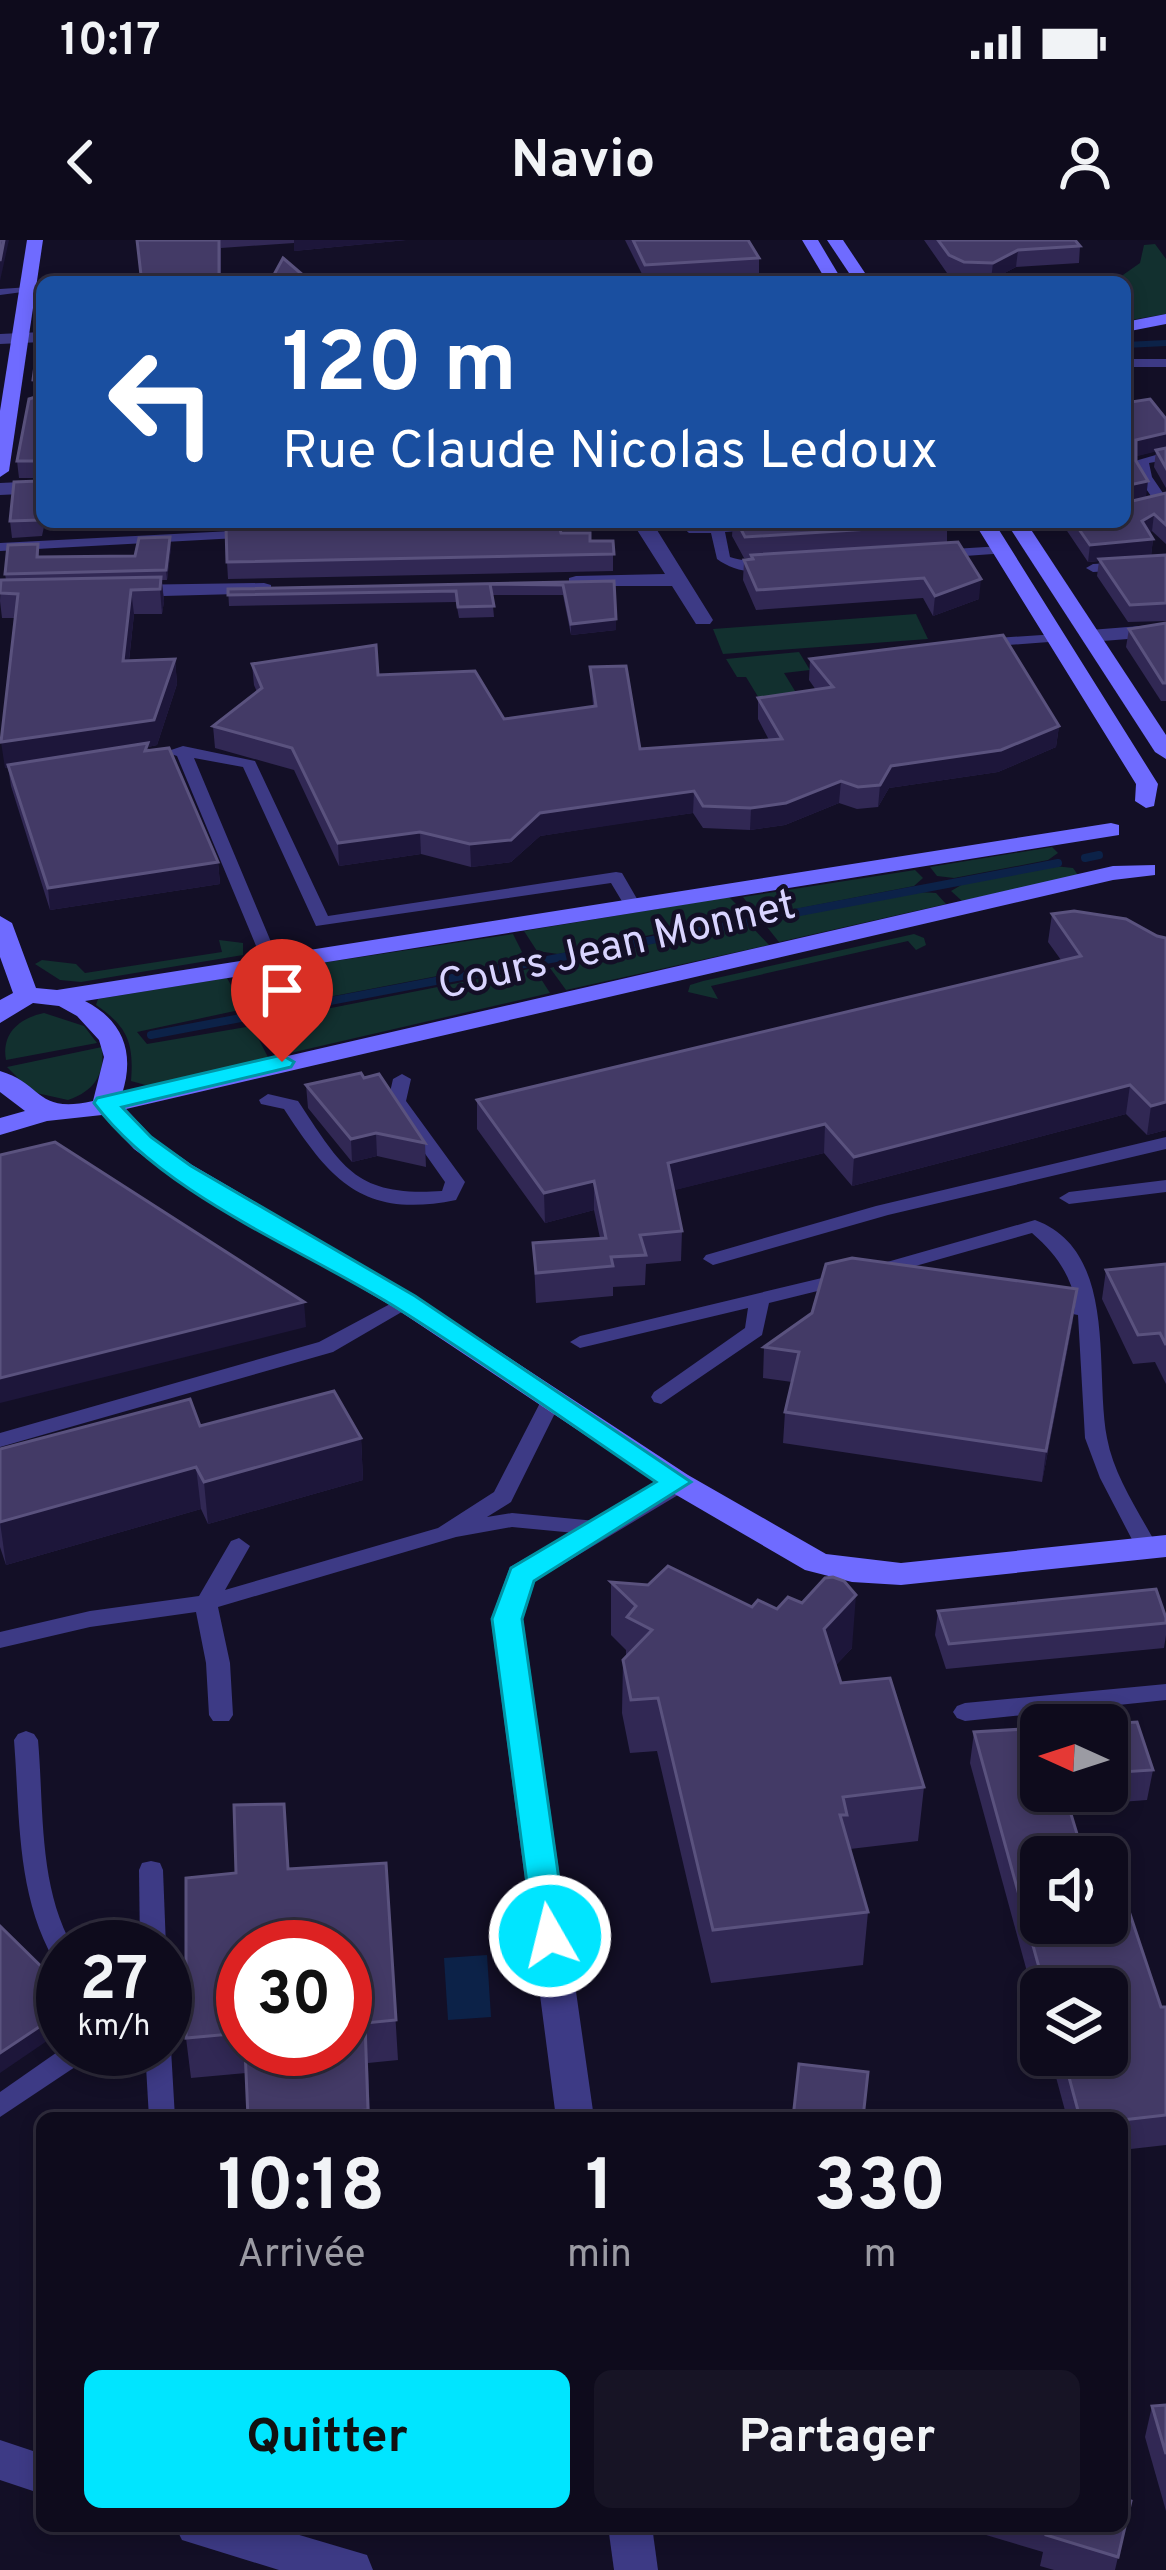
<!DOCTYPE html>
<html lang="fr">
<head>
<meta charset="utf-8">
<style>
  body { margin:0; font-family:Overpass,sans-serif; background:#171425; color:#f1f3f6; height:100vh; display:flex; flex-direction:column; font-size:45px; white-space:nowrap }
  * { box-sizing:border-box; margin:0 }
  p { font-size:39px; color:#9b9ba3 }
  .icon { flex:none; width:66px; height:66px; fill:none; stroke:currentColor; stroke-width:2; stroke-linecap:round; stroke-linejoin:round }
  .map { position:relative; flex:1; overflow:hidden }
  .sheet { position:absolute; left:36px; top:1872px; width:1092px; height:420px; display:flex; flex-direction:column; background:#0e0b1c; border-radius:18px; box-shadow:0 6px 18px #0003,0 0 0 3px #2e2b3b }
  .sheet>* { flex:none }
  .hud { position:absolute; left:36px; top:36px; width:1095px; height:252px; border-radius:18px; box-shadow:0 6px 18px #0003,0 0 0 3px #2e2b3b; background:#1a4fa0; color:#fff; overflow:hidden }
  .needle { width:78px; rotate:273deg }
  .tools { position:absolute; left:1020px; top:1464px; display:grid; gap:24px }
  .tools a { display:grid; place-items:center; width:108px; height:108px; border-radius:18px; background:#0e0b1c; box-shadow:0 6px 18px #0003,0 0 0 3px #2e2b3b; font-size:60px }
  .speed { position:absolute; left:36px; top:1680px; display:flex; gap:24px; font-size:60px; font-weight:700; text-align:center }
  .speed>* { display:grid; place-content:center; width:156px; height:156px; border-radius:50%; background:#0e0b1c; box-shadow:0 6px 18px #0003,0 0 0 3px #2e2b3b; line-height:1 }
  .speed small { font-size:30px; font-weight:400 }
  .speed .limit { border:18px solid #d22; background:#fff; color:#111 }
  .pin { position:absolute; display:grid; place-items:center; width:102px; height:102px; color:#fff; margin:-123px -51px; border-radius:50% 50% 50% 0; rotate:-45deg; box-shadow:0 0 12px #0007 }
  .pin .icon { rotate:45deg }
  .me { position:absolute; width:132px; margin:-66px; rotate:352deg; stroke-linejoin:round; filter:drop-shadow(0 0 9px #0008) }
  .turn { display:flex; align-items:center; gap:42px; height:252px; padding:0 48px; font-size:54px }
  .turn .icon { width:156px; height:156px; stroke-width:2.5 }
  .turn b { display:block; font-size:84px; line-height:102px }
  .eta { display:flex; justify-content:space-evenly; align-items:center; height:204px; text-align:center }
  .eta b { font-size:72px; font-weight:700; line-height:84px }
  .button { display:flex; gap:24px; margin-top:auto; padding:24px 48px }
  .button a { flex:1; height:138px; border-radius:18px; background:#00e5ff; color:#111; font-size:48px; font-weight:700; line-height:138px; text-align:center }
  .button a+a { background:#171425; color:#f1f3f6 }
  .status { display:flex; justify-content:space-between; align-items:center; height:84px; padding:0 60px; background:#0e0b1c; direction:ltr }
  .status svg { height:33px; fill:currentColor }
  header { display:flex; justify-content:space-between; align-items:center; height:156px; padding:0 48px; background:#0e0b1c; font-size:54px; font-weight:700 }
  .map>svg:first-child { display:block }
  .green { fill:#12302f }
  .water { fill:#0c2248 }
  .lines { fill:none; stroke-linecap:round; stroke-linejoin:round }
  .stream-far1 { stroke:#0c2248; stroke-width:6 }
  .stream { stroke:#0c2248; stroke-width:8 }
  .lane { fill:#3d3a85; fill-rule:evenodd }
  .street { fill:#3d3a85; fill-rule:evenodd }
  .secondary { fill:#6f6bff; fill-rule:evenodd }
  .wall { fill:#312854; fill-rule:evenodd }
  .shaded-wall { fill:#1d163a }
  .building { fill:#433a66; stroke:#5a527e; stroke-width:3 }
  .route { fill:#00e5ff; stroke:#0095a6; stroke-width:3 }
  .labels { text-anchor:middle; stroke-width:9; stroke-linejoin:round; paint-order:stroke }
  .street-label { font-size:42px; fill:#d9d4ff; stroke:#130f26 }
</style>
</head>
<body>
<div class="status"><b>10:17</b><svg viewBox="0 0 49 12"><path d="M0 12V9h3v3zM5 12V6h3v6zM10 12V3h3v9zM15 12V0h3v12zM26 1h20v11H26zM47 4h2v5h-2z"/></svg></div>
<header><svg class="icon" aria-label="back" viewBox="0 0 24 24"><path d="M15 5l-7 7 7 7"/></svg>Navio<svg class="icon" aria-label="person" viewBox="0 0 24 24"><circle cx="12" cy="8" r="4"/><path d="M4 21q1-7 8-7t8 7"/></svg></header>
<div class="map">
<svg width="1166" height="2330" viewBox="0 0 1166 2330">
  <rect width="100%" height="100%" fill="#130f26"/>
  <!-- green -->
  <g class="green">
    <path d="M1155,4L1166,19V74L1125,81V42H1113L1140,23L1144,5Z"/>
    <path d="M916,374L928,399L723,414L713,389Z"/>
    <path d="M799,412L810,430L784,433L806,469L768,473L746,437H737L726,419Z"/>
    <path d="M1052,607L1058,613L1048,620L954,638L937,636L930,627Z"/>
    <path d="M1054,626L1073,628L1078,635L962,661L951,651L963,644Z"/>
    <path d="M915,630L923,638L914,646L770,674L755,673L743,657Z"/>
    <path d="M918,652L936,653L946,664L779,702L767,687L776,680Z"/>
    <path d="M729,657L742,670L733,678L558,714L537,711L524,691Z"/>
    <path d="M734,684L751,686L769,705L566,750L550,728Z"/>
    <path d="M513,694L522,712L510,722L277,767L260,764L243,735Z"/>
    <path d="M914,694L924,698L926,705L916,710L908,701L711,746L718,759L688,752L690,745L703,741Z"/>
    <path d="M219,700L243,703V715L81,742L60,740L35,724L42,720L76,724L85,733L222,712Z"/>
    <path d="M534,728L550,753L286,814L270,780Z"/>
    <path d="M227,738L244,769L137,792L147,804L252,786L269,819L149,846L131,841C134,803 128,787 96,765L98,759Z"/>
    <path d="M44,773L84,786L97,803L6,820C1,793 20,778 44,773Z"/>
    <path d="M102,807C105,835 94,851 68,860L32,852L7,827Z"/>
  </g>
  <!-- water -->
  <path class="water" d="M487,1715L491,1777L448,1780L444,1718Z"/>
  <g class="lines">
    <!-- stream-far1 -->
    <path class="stream-far1" d="M1125,105L1166,103"/>
    <!-- stream -->
    <g class="stream">
      <path d="M1085,618L1099,615"/>
      <path d="M151,795L1058,623"/>
    </g>
    <!-- lane -->
    <g class="lane">
      <path d="M30,47V51L0,55V49Z"/>
      <rect x="1125" y="119" width="41" height="8"/>
      <path d="M1166,212V220L1149,223L1152,237L1165,256L1163,265L1125,274V266L1150,262L1151,256L1138,237L1135,221Z"/>
      <path d="M677,282H692L697,286L737,285V291L725,292L730,317C745,323 764,318 775,326C757,336 733,331 717,319L711,293H689Z"/>
      <path d="M251,290L258,294L256,297L0,311V303Z"/>
      <path d="M1002,306L1007,307V313L937,318L930,314L937,310Z"/>
      <path d="M1166,320V328L1093,332L1086,328L1093,324Z"/>
      <path d="M1057,394L1062,395V401L981,407L974,403L981,399Z"/>
      <path d="M183,506L255,521L328,676L616,632L622,633L640,664L632,669L626,668L611,643L316,686L243,527L194,518L279,721L276,725H264L177,516L165,512Z"/>
      <path d="M402,834L411,839L406,861L465,942L456,960C363,979 331,941 284,869L261,864L259,860L268,854L298,861C342,927 355,957 442,951L445,942L388,861L393,839Z"/>
      <path d="M1166,897V909L888,975L713,1025L703,1019L706,1015L876,966Z"/>
      <path d="M1166,940V952L1069,964L1059,958L1069,952Z"/>
      <path d="M1035,980C1119,1011 1094,1130 1107,1198C1114,1237 1140,1273 1158,1308L1155,1313H1139L1100,1238L1085,1198L1078,1075L1040,1068L1037,1064L1047,1058L1076,1062C1069,1032 1055,1013 1032,993L873,1038L863,1032L866,1028Z"/>
      <path d="M847,1032L854,1034L857,1038L854,1042L769,1063L762,1095L661,1164L654,1162L651,1157L654,1152L745,1088L748,1068L580,1108L570,1102L580,1096Z"/>
      <path d="M405,1056L412,1058L415,1062L412,1066L333,1112L0,1207V1193L319,1102Z"/>
      <path d="M552,1152L562,1159L511,1262L487,1277L512,1273L596,1281L607,1288L604,1293L596,1295L512,1287L456,1297L218,1367L230,1423L233,1475L229,1481H213L209,1475L206,1423L196,1372L90,1387L0,1408V1392L90,1371L199,1356L231,1301L239,1298L250,1306L225,1350L438,1288L494,1252L542,1159Z"/>
      <path d="M1166,1444V1460L965,1481L957,1478L953,1472L957,1466L965,1463Z"/>
      <path d="M26,1491L34,1494L38,1500C44,1567 38,1646 73,1707H63V1723L54,1720C16,1653 20,1575 14,1500L18,1494Z"/>
      <path d="M151,1621L160,1623L163,1630L166,1707L165,1708L140,1707L139,1630L142,1623Z"/>
      <path d="M165,1801L171,1809L175,1878H149L145,1809H165Z"/>
      <path d="M63,1808L94,1809L90,1817L0,1877V1852Z"/>
    </g>
    <!-- street -->
    <g class="street">
      <path d="M42,92V102L0,104V94Z"/>
      <path d="M42,241V253L0,255V243Z"/>
      <path d="M632,282H652L713,380L710,384H696L672,346H569V338L576,336L665,334Z"/>
      <path d="M264,343L271,345V353L126,357L116,351L126,345Z"/>
      <path d="M1166,384V396L1090,402L1080,396L1090,390Z"/>
      <path d="M677,1232L688,1235L692,1242L688,1249L535,1341L523,1379L594,1878H556L491,1379L510,1327Z"/>
      <path d="M0,2200L42,2214V2254L0,2240Z"/>
      <path d="M175,2286H269L367,2315L373,2330H279L182,2300Z"/>
      <path d="M608,2286H652L658,2330H614Z"/>
    </g>
    <!-- secondary -->
    <g class="secondary">
      <path d="M27,0H43L9,231L0,237V171Z"/>
      <path d="M802,0H818L843,42H827Z"/>
      <path d="M827,0H843L871,42H855Z"/>
      <path d="M1166,74V84L1125,92V82Z"/>
      <path d="M974,282H994L1158,544L1154,566L1146,568L1135,561L1136,544Z"/>
      <path d="M1006,282H1026L1166,495V519L1155,512Z"/>
      <path d="M1111,583L1119,585V595L85,761C124,781 135,814 122,854L1113,626L1155,625V635L1113,640L126,869L152,897L192,925L415,1056L688,1235L826,1314L901,1323L1166,1295V1317L901,1345L852,1342L805,1330L666,1249L395,1068L172,937L134,909L102,875L47,881L0,895V878L25,871L0,852V831C44,844 35,874 93,861L104,817L99,800L77,776L59,766L33,763L0,783V760L13,753L0,717V676L12,683L36,748L57,750Z"/>
    </g>
  </g>
  <!-- wall -->
  <g class="wall">
    <path d="M137,0H406L294,11V3L221,8V42H119L140,35Z"/>
    <path d="M625,0H748L759,18V34L645,40Z"/>
    <path d="M924,0H1075L1080,6L1079,23L1016,27L991,40L963,39L947,33Z"/>
    <path d="M42,118V238H19L17,221L39,156L34,155L33,140Z"/>
    <path d="M1125,163L1166,179V248L1154,227L1156,211L1136,216V221L1146,257L1166,253V304L1152,291L1149,292L1153,299L1151,316L1166,315V381L1128,382L1097,336L1099,321L1088,322L1061,282H1125Z"/>
    <path d="M40,241L42,282H45L42,296L12,298L10,281Z"/>
    <path d="M143,282H312L144,291Z"/>
    <path d="M733,282H947V302L979,359L933,376L923,358L756,370L743,340L744,320L751,318H744L732,296Z"/>
    <path d="M394,286L561,293L590,301H613V331L228,339L227,322L312,288Z"/>
    <path d="M38,304L39,317L135,316L171,307L167,340H162L164,361L162,374H134L129,421L175,419L177,444L157,505L148,507L149,511L218,622L220,644L50,670L11,546L8,527L5,528L16,378H2L0,361L1,340H6L5,334Z"/>
    <path d="M614,341L616,390L571,395L563,355H492L494,377L459,378L456,362L229,366L228,349Z"/>
    <path d="M1166,383V461H1161L1126,407L1129,389Z"/>
    <path d="M810,419L1059,486L1056,507L998,532L889,548L878,567L857,569L839,563L785,585L750,590L703,588L693,573L616,584L540,596L511,622L471,627L421,614L339,626L294,530L215,508L213,486L257,452L254,445L252,424L378,435L504,479L593,466L590,427L640,509L769,500L758,479V458L816,450L809,440Z"/>
    <path d="M1052,674L1166,698V890L1147,895L1126,874L852,946L824,913L674,950L682,991L681,1021L646,1024L645,1045L613,1047V1056L536,1063L533,1003L600,998L594,970L545,983L477,889V860L1061,720L1048,702Z"/>
    <path d="M364,838L425,903L426,927L377,916L352,922L308,868L306,845Z"/>
    <path d="M1166,1024V1144L1155,1122L1133,1124L1102,1059L1106,1030Z"/>
    <path d="M1073,1080L1042,1242L783,1203L785,1172L792,1142L763,1138L764,1107Z"/>
    <path d="M200,1186L361,1198L363,1240L208,1284L201,1269L6,1325L0,1307V1209Z"/>
    <path d="M611,1342L752,1367L852,1408L835,1426L841,1443L924,1547L918,1601L850,1609L868,1672L863,1725L711,1743L657,1511L630,1513L622,1473L623,1420L626,1417V1410L611,1395Z"/>
    <path d="M938,1371L1166,1378V1395L1164,1408L946,1429L935,1395Z"/>
    <path d="M1107,1485L1153,1530L1147,1560L1069,1566L1041,1617L1161,1767H1166V1905L1122,1910V1878H1067L1050,1815H1107V1749H1041V1783L970,1523L974,1492L1041,1551H1107Z"/>
    <path d="M386,1623L398,1820L368,1823L370,1878H248L246,1833L191,1838L186,1798L290,1629ZM243,1707L345,1809H243Z"/>
    <path d="M1166,2165V2271L1145,2197L1152,2166Z"/>
    <path d="M1131,2261L1115,2330H1054L1040,2326L1043,2312L956,2286H1122Z"/>
  </g>
  <!-- shaded-wall -->
  <g class="shaded-wall">
    <path d="M4,0H9L0,41V21Z"/>
    <path d="M294,0H406L294,11Z"/>
    <path d="M1018,10L1016,27L991,40L993,23Z"/>
    <path d="M1166,193V209L1134,217L1136,200Z"/>
    <path d="M1148,241L1146,258L1125,262V246Z"/>
    <path d="M1154,274L1152,291L1140,298L1142,281Z"/>
    <path d="M170,297L171,307L167,340L166,330Z"/>
    <path d="M1153,299L1151,316L1088,322L1090,305Z"/>
    <path d="M161,337L164,361L162,374L160,349Z"/>
    <path d="M981,339L979,359L933,376L935,356Z"/>
    <path d="M131,350L134,374L126,447L123,421Z"/>
    <path d="M616,379V390L571,395V384Z"/>
    <path d="M175,419L177,444L157,505L148,507L150,525L145,511L147,507L5,528L1,502Z"/>
    <path d="M1059,486L1056,507L998,532L889,548L878,567L880,545L891,526Z"/>
    <path d="M841,541L839,563L785,585L750,590L751,568Z"/>
    <path d="M694,551L693,573L540,596L511,622L471,627L470,604L540,573Z"/>
    <path d="M420,592L421,614L339,626L338,603Z"/>
    <path d="M218,622L220,644L50,670L48,648Z"/>
    <path d="M1130,845L1126,874L852,946L854,917Z"/>
    <path d="M1166,862V890L1147,895L1151,866Z"/>
    <path d="M825,884L824,913L667,952L668,923Z"/>
    <path d="M376,893L377,916L352,922L351,899Z"/>
    <path d="M594,941V970L545,983L544,953Z"/>
    <path d="M1077,1049L1073,1080L1042,1242L1046,1211Z"/>
    <path d="M304,1062L306,1087L0,1163V1138Z"/>
    <path d="M361,1198L363,1240L208,1284L204,1242Z"/>
    <path d="M196,1227L201,1269L6,1325L0,1282Z"/>
    <path d="M856,1355L852,1408L820,1442L824,1389Z"/>
    <path d="M63,1771V1790L0,1833V1813Z"/>
  </g>
  <!-- building -->
  <g class="building">
    <path d="M0,0H4L0,21Z"/>
    <path d="M137,0H219V42H119V36L141,35Z"/>
    <path d="M633,0H748L759,18L645,25Z"/>
    <path d="M938,0H1075L1080,6L1018,10L993,23L964,22L949,15Z"/>
    <path d="M283,18L311,42H270Z"/>
    <path d="M36,118H42V141L33,140Z"/>
    <path d="M42,155V221H17L29,159Z"/>
    <path d="M1150,159L1166,179V193L1136,200V221L1148,241L1125,246V163Z"/>
    <path d="M1166,208V228L1156,210Z"/>
    <path d="M42,239V270L40,280L10,281L14,242L40,241Z"/>
    <path d="M1166,253V285L1154,274L1142,281L1153,299L1090,305L1074,282H1125V259L1128,262Z"/>
    <path d="M394,282H558L561,293H590V301H613L614,314L227,322L226,287L312,283V288L395,286Z"/>
    <path d="M737,282H947L948,284L745,297Z"/>
    <path d="M170,297L166,330L5,334L8,305L38,304L37,317L135,316L139,298Z"/>
    <path d="M958,302L981,339L935,356L924,338L757,350L744,320L753,319L751,315Z"/>
    <path d="M1166,315V363L1130,365L1099,319Z"/>
    <path d="M161,337L160,349L131,350L123,421L175,419L154,480L1,502L18,354L0,353L1,340Z"/>
    <path d="M614,341L616,379L571,384L563,345L490,344L494,366L458,367L456,351L228,355V349Z"/>
    <path d="M1166,383V443H1163L1129,389Z"/>
    <path d="M1003,395L1059,486L1001,510L891,526L880,545L858,547L841,541L786,563L751,568L703,566L694,551L616,562L540,573L511,600L470,604L420,592L338,603L292,508L213,486L262,448L252,424L376,405L378,435L475,431L504,479L596,466L590,427L626,426L640,509L782,499L758,458L833,447L810,419Z"/>
    <path d="M148,503L145,511L169,508L218,622L48,648L8,525Z"/>
    <path d="M1074,671L1126,679L1157,696L1166,698V862L1151,866L1130,845L854,917L825,884L668,923L682,991L640,995L646,1015L611,1017L613,1026L536,1033L533,1003L606,998L594,941L544,953L477,860L1081,716L1052,674Z"/>
    <path d="M361,833L364,838L379,834L425,903L376,893L351,899L306,845Z"/>
    <path d="M55,902L304,1062L0,1138V915Z"/>
    <path d="M852,1018L1077,1049L1046,1211L785,1172L799,1112L764,1107L812,1073L826,1024Z"/>
    <path d="M1166,1024V1105L1160,1093L1138,1095L1106,1030Z"/>
    <path d="M334,1151L361,1198L204,1242L196,1227L0,1282V1209L190,1159L200,1186Z"/>
    <path d="M668,1326L752,1367L758,1360L777,1369L788,1357L802,1363L825,1338L833,1337L844,1341L856,1355L824,1389L841,1443L890,1438L924,1547L843,1557L847,1575H840L868,1672L713,1690L658,1458L631,1460L623,1420L652,1390L627,1377L636,1366L611,1342L648,1345Z"/>
    <path d="M1156,1349L1166,1378V1383L949,1404L938,1371Z"/>
    <path d="M1137,1482L1153,1530L1107,1533V1485H1087Z"/>
    <path d="M1041,1488V1551H1064L1084,1617H1041V1683H1107V1642L1119,1641L1161,1767H1166V1875L1122,1880V1878H1080L1063,1815H1107V1749H1045L974,1492Z"/>
    <path d="M284,1564L288,1629L386,1623L396,1780L365,1783L368,1870L294,1876V1878H248L245,1809H345V1707H243V1793L186,1798V1638L236,1633L234,1565Z"/>
    <path d="M0,1686L63,1748V1771L0,1813Z"/>
    <path d="M799,1824L868,1832L863,1878H793Z"/>
    <path d="M1166,2165V2214L1152,2166Z"/>
    <path d="M1122,2258L1131,2261L1118,2317L1046,2295L1048,2286H1122Z"/>
  </g>
  <!-- route -->
  <path class="route" d="M282,815L294,822L291,827L122,867L151,897L191,926L415,1056L691,1242L534,1341L522,1379L567,1696L562,1706L550,1709L538,1706L534,1696L492,1379L511,1328L656,1242C570,1184 485,1123 397,1068C299,1007 164,956 94,863L97,858Z"/>
  <g class="labels">
    <!-- street labels -->
    <g class="street-label">
      <text transform="translate(616 703) rotate(-13)" y="15">Cours Jean Monnet</text>
    </g>
  </g>
</svg>
<div class="tools">
<a><svg class="needle" viewBox="-14 -14 28 28"><path d="M0-13l5 13h-10z" fill="#e53935"/><path d="M0 13l5-13h-10z" fill="#9b9ba3"/></svg></a>
<a><svg class="icon" aria-label="sound" viewBox="0 0 24 24"><path d="M4 9h4l5-4v14l-5-4H4zM17 9q2 3 0 6"/></svg></a>
<a><svg class="icon" aria-label="layers" viewBox="0 0 24 24"><path d="M12 4l9 5-9 5-9-5zM3 14l9 5 9-5"/></svg></a>
</div>
<div class="speed"><div>27<small>km/h</small></div><div class="limit">30</div></div>
<div class="pin" style="left:282px;top:822px;background:#d93025"><svg class="icon" aria-label="arrive" viewBox="0 0 24 24"><path d="M6 21V4h12l-3 4 3 4H6"/></svg></div>
<svg class="me" style="left:550px;top:1696px" viewBox="-20 -20 40 40"><circle r="17" fill="#00e5ff" stroke="#fff" stroke-width="3"/><path d="M0-11L8 9 0 5-8 9z" fill="#fff"/></svg>
<div class="hud">
<div class="turn"><svg class="icon" aria-label="left" viewBox="0 0 24 24"><path d="M17 20v-9H6M10 6l-5 5 5 5"/></svg><div><b>120 m</b>Rue Claude Nicolas Ledoux</div></div>
</div>
<section class="sheet">
<div class="eta">
<div><b>10:18</b><p>Arrivée</p></div>
<div><b>1</b><p>min</p></div>
<div><b>330</b><p>m</p></div>
</div>
<div class="button"><a>Quitter</a><a>Partager</a></div>
</section>
</div>
</body>
</html>
